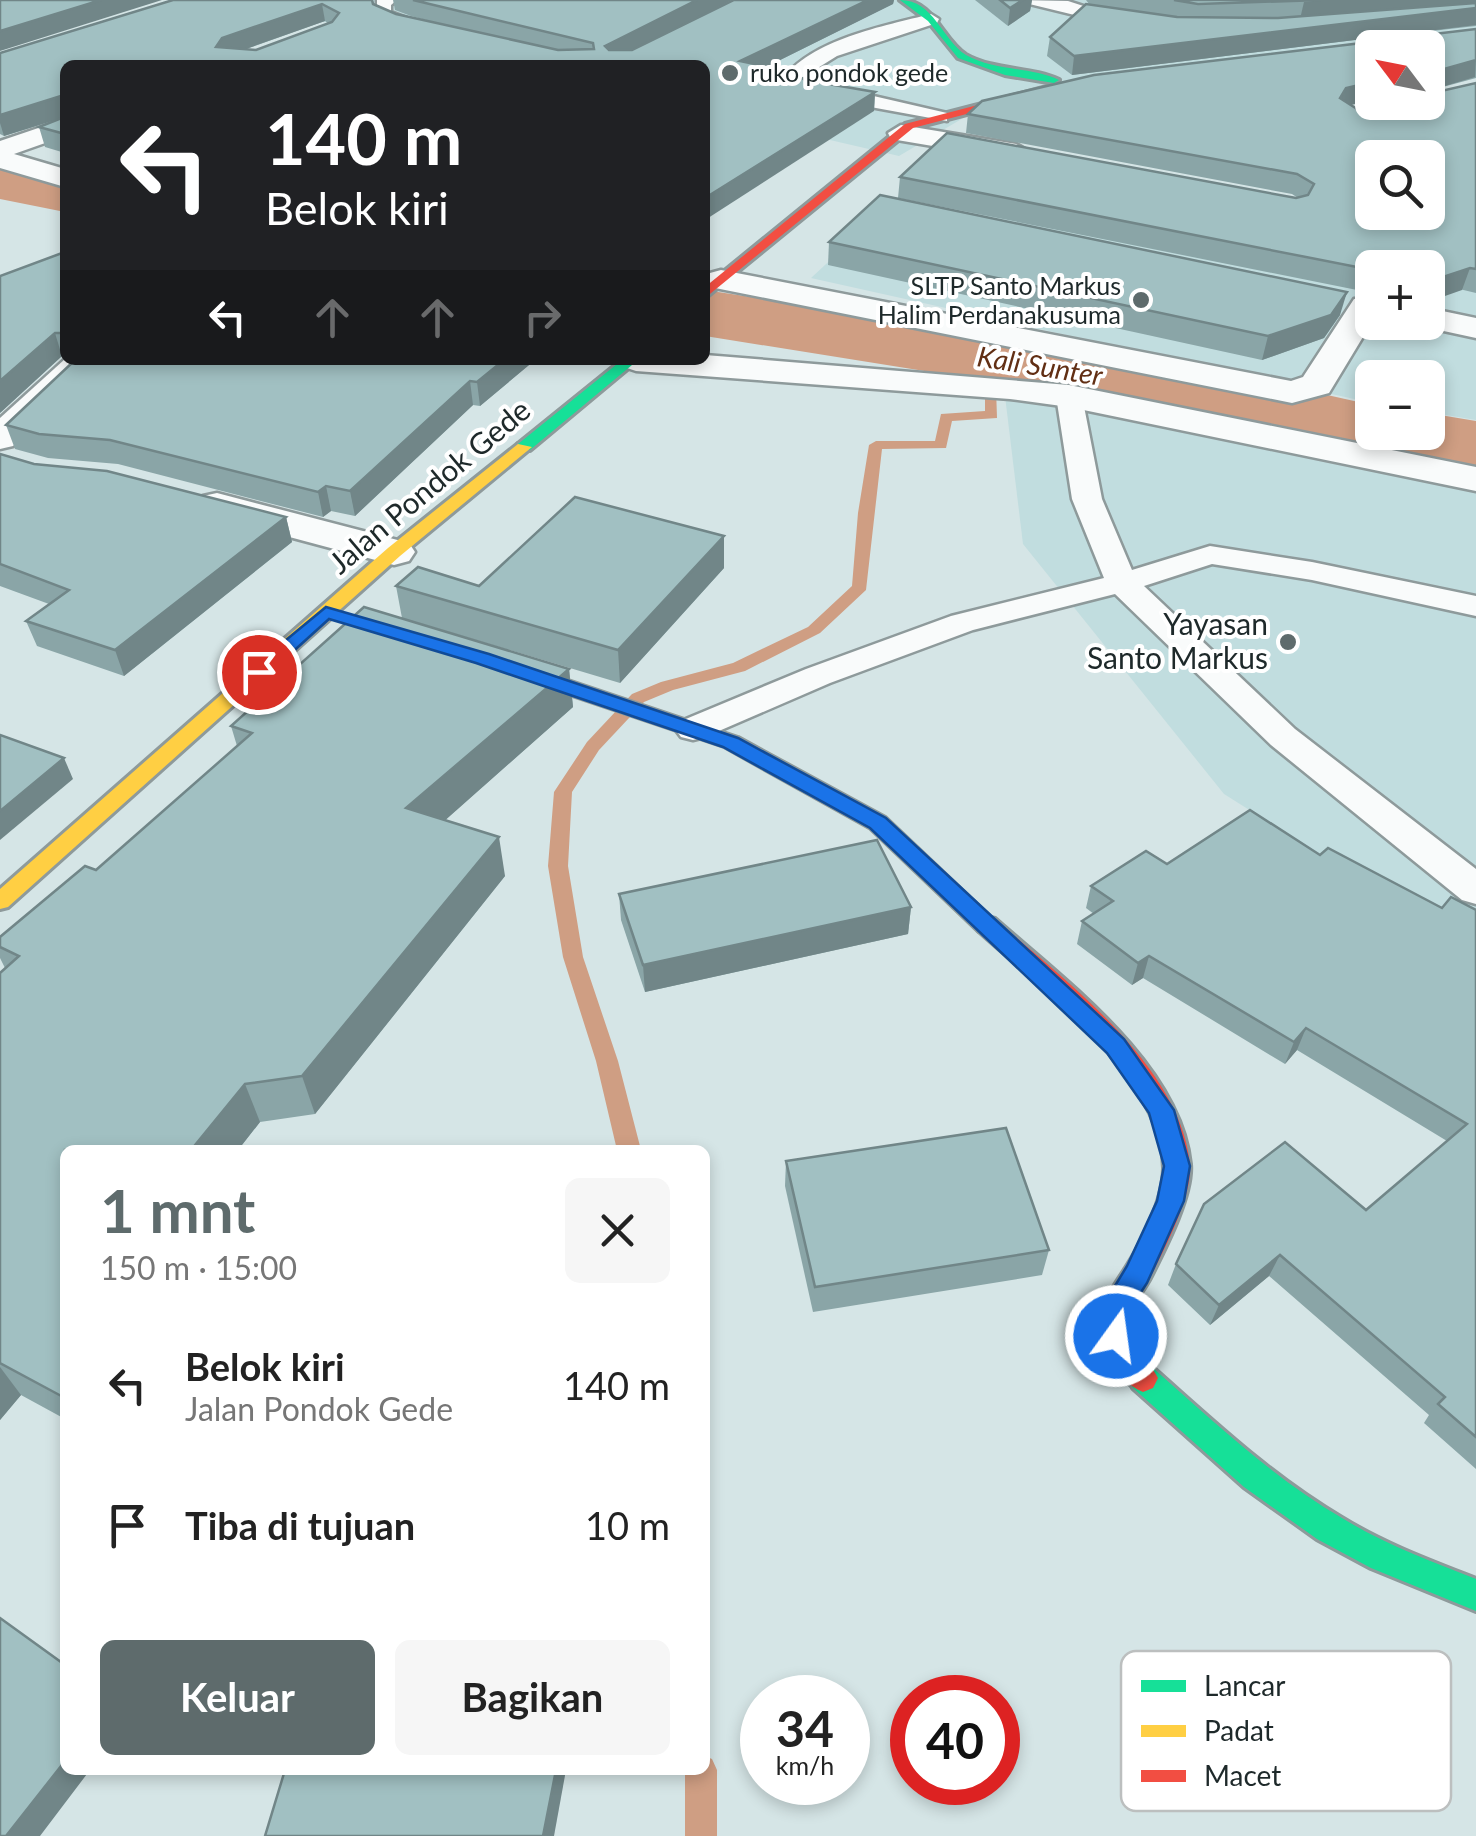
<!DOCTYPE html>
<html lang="id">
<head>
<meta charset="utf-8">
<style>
  body { margin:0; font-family:Lato,sans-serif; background:#f6f6f6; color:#222; height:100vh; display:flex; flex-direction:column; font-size:38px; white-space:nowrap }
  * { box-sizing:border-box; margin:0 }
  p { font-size:32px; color:#767676 }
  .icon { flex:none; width:55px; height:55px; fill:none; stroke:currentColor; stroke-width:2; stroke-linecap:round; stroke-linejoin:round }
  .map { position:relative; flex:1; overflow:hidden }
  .details { position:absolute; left:60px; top:1145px; width:650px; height:630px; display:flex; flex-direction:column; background:#fff; border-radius:15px; box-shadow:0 5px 15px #0003 }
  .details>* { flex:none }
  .top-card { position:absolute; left:60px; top:60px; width:650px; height:305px; border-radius:15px; box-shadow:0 5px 15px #0003; background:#202124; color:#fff; overflow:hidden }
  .needle { width:65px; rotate:302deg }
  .tools { position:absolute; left:1355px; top:30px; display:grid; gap:20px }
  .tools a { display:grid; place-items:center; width:90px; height:90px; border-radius:15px; background:#fff; box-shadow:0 5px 15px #0003; font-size:50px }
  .speed { position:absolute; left:740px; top:1675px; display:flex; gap:20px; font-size:50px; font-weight:700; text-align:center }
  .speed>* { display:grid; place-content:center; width:130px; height:130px; border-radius:50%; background:#fff; box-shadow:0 5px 15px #0003; line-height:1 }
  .speed small { font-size:25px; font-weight:400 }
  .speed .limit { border:15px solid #d22; background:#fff; color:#111 }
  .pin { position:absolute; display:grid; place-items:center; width:85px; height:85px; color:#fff; margin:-42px; border:5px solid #fff; border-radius:50%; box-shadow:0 2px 10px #0007 }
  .me { position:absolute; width:110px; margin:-55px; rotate:14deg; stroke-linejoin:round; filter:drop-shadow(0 0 8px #0008) }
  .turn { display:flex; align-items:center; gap:35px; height:210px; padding:0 40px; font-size:45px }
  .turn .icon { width:130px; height:130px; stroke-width:2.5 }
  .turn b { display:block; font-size:70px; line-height:85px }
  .lanes { display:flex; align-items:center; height:95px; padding:0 40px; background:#0003; justify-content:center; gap:50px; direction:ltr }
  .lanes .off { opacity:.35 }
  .round { display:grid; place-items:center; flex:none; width:105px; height:105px; border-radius:15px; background:#f6f6f6 }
  .headline { display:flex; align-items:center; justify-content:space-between; height:170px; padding:0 40px }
  h1 { font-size:60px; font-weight:700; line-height:75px; color:#5e6b6c }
  .primary-button { display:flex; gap:20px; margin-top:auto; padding:20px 40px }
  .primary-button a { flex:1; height:115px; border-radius:15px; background:#5e6b6c; color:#fff; font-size:40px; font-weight:700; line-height:115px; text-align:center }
  .primary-button a+a { background:#f6f6f6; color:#222 }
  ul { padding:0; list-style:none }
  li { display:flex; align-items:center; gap:30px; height:140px; padding:0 40px }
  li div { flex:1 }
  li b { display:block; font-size:38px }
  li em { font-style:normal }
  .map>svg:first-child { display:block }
  .built { fill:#c1dddf; fill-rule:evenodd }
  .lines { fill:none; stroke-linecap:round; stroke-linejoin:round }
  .stream { fill:#cf9e83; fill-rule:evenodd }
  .river { fill:#cf9e83; fill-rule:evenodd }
  .lane-casing { stroke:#8e9a9b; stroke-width:5 }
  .street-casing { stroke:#8e9a9b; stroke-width:5 }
  .fast-casing { stroke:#8e9a9b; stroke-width:6 }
  .slow-casing { stroke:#8e9a9b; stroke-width:6 }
  .jam-casing { stroke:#8e9a9b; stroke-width:6 }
  .lane { fill:#f9fbfb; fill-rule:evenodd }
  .street { fill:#f9fbfb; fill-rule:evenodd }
  .fast { fill:#16e098; fill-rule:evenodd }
  .slow { fill:#ffcf43; fill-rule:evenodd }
  .jam { fill:#f24e42; fill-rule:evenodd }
  .wall { fill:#8aa5a7; fill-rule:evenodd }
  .shaded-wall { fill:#718688 }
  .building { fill:#a1c0c2; stroke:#718688; stroke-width:2.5; fill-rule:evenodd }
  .route { fill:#1a73e8; stroke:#114b97; stroke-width:2.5 }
  .poi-dot { fill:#5e6b6c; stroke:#fff; stroke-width:4 }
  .labels { text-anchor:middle; stroke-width:8; stroke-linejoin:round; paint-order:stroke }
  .far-poi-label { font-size:25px; fill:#1e292a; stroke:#fff; text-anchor:start }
  .far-water-label { font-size:28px; font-style:italic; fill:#622f14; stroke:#fff }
  .street-label { font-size:30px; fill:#1e292a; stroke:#fff }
  .poi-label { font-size:30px; fill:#1e292a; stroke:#fff; text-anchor:end }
  .key { fill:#fff; stroke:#bcbfbf; stroke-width:2.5 }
  .key-label { font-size:28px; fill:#1e292a }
</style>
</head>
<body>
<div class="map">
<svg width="1476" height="1836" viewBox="0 0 1476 1836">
  <rect width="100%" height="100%" fill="#d5e5e6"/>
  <!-- built -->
  <g class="built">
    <path d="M318,0H1476V59L1428,48H1372L970,114L899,156L705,111V65H510L282,12Z"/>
    <path d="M923,174L1476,276V420L1428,412V378H1372V403L811,278ZM1372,268H1428V322H1372Z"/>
    <path d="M1005,396L1206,432L1476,488V930L1324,857L1224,794L1023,544Z"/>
  </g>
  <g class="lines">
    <!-- stream -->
    <g class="stream">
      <path d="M985,355L995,358L997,418L952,421L946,448L882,449L866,590L820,633L745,671L673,690L644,702L599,750L572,792L568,866L583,957L618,1061L641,1150H617L596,1061L563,957L548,866L554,792L587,742L632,694L661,682L733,663L808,627L852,586L858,513L869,445L876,441H935L941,414L985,411Z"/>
      <path d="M705,1756L712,1759L717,1770V1836H685V1770H705Z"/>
    </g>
    <!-- river -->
    <g class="river">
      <path d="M0,161L65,172V212L0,199Z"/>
      <path d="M705,290L1174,361L1372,405V432H1428V413L1476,421V473L1372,456L1174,411L705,336Z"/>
    </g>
    <defs>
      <g id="lane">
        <path d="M377,0H397L391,5V12L436,29L428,34L377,18Z"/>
        <path d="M1013,0L1068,1L1136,23L1128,28Z"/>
        <path d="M931,14L939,19L937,23L837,56L800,79L947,113V121L805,95L781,81C811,39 884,26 931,14Z"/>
        <path d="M1069,388L1082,396L1102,499L1132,570L1210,546L1312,562L1476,596V616L1312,580L1212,564L1144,586L1295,729L1476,869V904L1462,900L1271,745L1115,594L973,630L830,683L705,737L693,740L681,737L675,729L681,721L806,669L951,616L1104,578L1072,499L1056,396Z"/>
      </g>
      <g id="street">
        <path d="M65,119V136L14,154L65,169V187L0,168V141Z"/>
        <path d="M901,125L1016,144L1030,152L1016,160L891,139L888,133Z"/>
        <path d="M721,270L1291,381L1303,377L1354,299L1372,298V322L1329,393L1292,403L710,287L705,280L710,273Z"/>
        <path d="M1428,308L1476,318V338L1416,325L1414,322H1428Z"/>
        <path d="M705,355L1069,385L1476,467V491L1069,407L1010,399L636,371L624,367L618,360H705Z"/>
        <path d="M65,359L103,360L13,446L0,449V418Z"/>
        <path d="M217,493L409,543L415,552L409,561L394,565L203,514L197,505L203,496Z"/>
      </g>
      <g id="fast">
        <path d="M900,0C934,0 942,40 966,55C994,71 1032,67 1059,80L1054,83L1005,75L958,58L928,21Z"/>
        <path d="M622,360H638L530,450H518V444Z"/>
        <path d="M502,659L738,738L885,818L998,925L995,931H979L871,828L724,746L495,669L493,665Z"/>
        <path d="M1143,1364L1153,1368C1213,1421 1272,1477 1342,1518C1384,1544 1430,1561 1476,1579V1611L1371,1568L1317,1539L1244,1487L1133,1388L1128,1378L1133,1368Z"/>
      </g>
      <path id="slow" d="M518,444L532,447L400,556L8,907L0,909V889L388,548Z"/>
      <g id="jam">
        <path d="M1047,87L1051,92L913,128L705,298V287L905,124Z"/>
        <path d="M987,917L995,919C1064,980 1180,1065 1190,1164C1193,1195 1164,1250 1150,1278C1139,1298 1126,1308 1131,1333C1135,1351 1150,1362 1158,1378L1153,1388L1143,1392C1128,1386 1119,1374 1112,1359C1092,1318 1103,1303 1126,1268C1142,1243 1164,1199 1164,1168C1164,1078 1040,986 979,931L976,925L979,919Z"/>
      </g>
    </defs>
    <!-- lane casing -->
    <use href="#lane" class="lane-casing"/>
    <!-- street casing -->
    <use href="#street" class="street-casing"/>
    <!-- fast casing -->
    <use href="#fast" class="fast-casing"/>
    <!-- slow casing -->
    <use href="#slow" class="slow-casing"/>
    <!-- jam casing -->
    <use href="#jam" class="jam-casing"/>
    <!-- lane -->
    <use href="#lane" class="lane"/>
    <!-- street -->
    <use href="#street" class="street"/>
    <!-- fast -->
    <use href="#fast" class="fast"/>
    <!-- slow -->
    <use href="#slow" class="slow"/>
    <!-- jam -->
    <use href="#jam" class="jam"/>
  </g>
  <!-- wall -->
  <g class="wall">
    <path d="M173,0H373L374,4L396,14L445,25L411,16L395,10L393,0H732L672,31L734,0H894L893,4L766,67L805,80L875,92L874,111L65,65V153L45,147L39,127L62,118L4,136L0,134V53ZM325,21L329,24L256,50L246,49Z"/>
    <path d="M975,0H1032L1030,11L1008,26Z"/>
    <path d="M1086,0H1476V26L1405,34H1434L1476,29V78L1428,91V48H1372V100L1351,105L1357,109L1476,83V293L1372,268V293L898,198L900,177L1298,198L1292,194L966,133L968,114L1378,41L1379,37L1072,75L1047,56L1050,37L1089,4Z"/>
    <path d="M829,242L1340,315L1324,338L1262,360L828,265Z"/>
    <path d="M65,253V356H62L0,413Z"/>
    <path d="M75,360H535L480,406L473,405L355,516L331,511L323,517L118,464L48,458L15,449L6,425Z"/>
    <path d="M0,454L34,464L286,517L292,542L124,676L37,646L26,621L49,604L0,586Z"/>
    <path d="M724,568L620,683L402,618L396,586H479Z"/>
    <path d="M569,669L573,707L445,820L505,876L315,1114L260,1122L238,1150H65V1419L21,1395L0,1420V973L5,968L0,958V937L96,870L237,746L231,726Z"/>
    <path d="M1320,855L1442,908L1476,910V1469L1424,1423L1429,1415L1269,1276L1210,1325L1168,1285L1176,1264L1366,1210L1447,1141L1297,1050L1285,1064L1143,978L1132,985L1077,944L1082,921L1094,914L1086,908L1091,886L1167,864Z"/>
    <path d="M619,894L911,907L908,934L645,992L621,920Z"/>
    <path d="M786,1161L1049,1250L1042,1275L813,1312L785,1186Z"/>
  </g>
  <!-- shaded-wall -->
  <g class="shaded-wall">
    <path d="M101,0H162L0,51V31Z"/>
    <path d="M697,0H732L606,64L605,46Z"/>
    <path d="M868,0H894L893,4L740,80V61Z"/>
    <path d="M1023,0H1032L1030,11L1008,26L1010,8Z"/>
    <path d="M1321,0H1476V3L1300,19L1304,2Z"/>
    <path d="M322,4L325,21L226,56L216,47L222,38Z"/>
    <path d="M1476,8V25L1072,75L1074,56Z"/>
    <path d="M1476,60L1475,77L1428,91L1430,73Z"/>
    <path d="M1372,82V100L1341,107L1340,98L1346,88Z"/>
    <path d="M875,92L874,111L705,220V198Z"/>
    <path d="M61,96L65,117L4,136L0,123V115Z"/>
    <path d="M1470,268L1462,290L1428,302V282Z"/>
    <path d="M1347,292L1340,315L1324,338L1262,360L1268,336Z"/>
    <path d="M55,333L62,356L0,413V381Z"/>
    <path d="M504,360H535L480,406L477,382Z"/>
    <path d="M470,381L473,405L355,516L350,491Z"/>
    <path d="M326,486L331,511L323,517L318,492Z"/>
    <path d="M286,517L292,542L124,676L115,650Z"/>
    <path d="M724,536V568L620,683L618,650Z"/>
    <path d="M569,669L573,707L415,847L406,808Z"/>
    <path d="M64,758L73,779L0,840V811Z"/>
    <path d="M499,837L505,876L315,1114L302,1076Z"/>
    <path d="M911,907L908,934L645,992L643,965Z"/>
    <path d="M1149,956L1143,978L1132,985L1138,963Z"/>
    <path d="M1306,1028L1297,1050L1285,1064L1294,1042Z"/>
    <path d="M245,1084L260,1122L238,1150H191Z"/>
    <path d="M1280,1255L1269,1276L1210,1325L1219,1305Z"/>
    <path d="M0,1367L21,1395L0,1420Z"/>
    <path d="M65,1761V1770H90L40,1836H6Z"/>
    <path d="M556,1770H566L554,1836H543Z"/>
  </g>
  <!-- building -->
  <g class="building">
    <path d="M0,0H101L0,31Z"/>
    <path d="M173,0H372L373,4L396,14L558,50L594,49L593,43L413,0H697L605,46L609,50H632L734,0H868L740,61L792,72L805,80L875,92L705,198V65H65V134L39,127L62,118L61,96L0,115V53ZM322,4L339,13L332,22L256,50L216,47L222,38Z"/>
    <path d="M1000,0H1023L1010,8Z"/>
    <path d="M1174,0H1321L1198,4Z"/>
    <path d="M1476,3V8L1074,56L1050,37L1086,4L1177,17L1278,18Z"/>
    <path d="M1476,29V60L1430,73V79H1428V48H1372V82L1346,88L1340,98L1357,109L1387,102H1428V94L1476,83V269L1470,268L1428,282V268H1372V270L900,177L947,133L1296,198L1308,195L1314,184L1297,174L968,114L982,101L1094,75L1378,41L1381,34H1434ZM1372,158H1428V212H1372Z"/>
    <path d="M880,195L1347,292L1331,315L1268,336L829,242Z"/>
    <path d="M62,253H65V333H55L0,381V276Z"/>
    <path d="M75,360H504L477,382L470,381L350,491L326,486L318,492L110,440L39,434L6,425Z"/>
    <path d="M0,454L34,464L107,471L286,517L115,650L26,621L69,590L0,564Z"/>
    <path d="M575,497L724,536L618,650L396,586L418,567L479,586Z"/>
    <path d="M364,607L569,669L406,808L499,837L302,1076L245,1084L191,1150H65V1398L0,1363V973L19,956L0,947V937L85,866L96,870L252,733L231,726Z"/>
    <path d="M0,735L64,758L0,811Z"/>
    <path d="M1250,810L1320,855L1328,848L1442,908L1451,897L1476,910V1437L1438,1404L1445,1397L1280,1255L1219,1305L1176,1264L1204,1204L1285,1142L1366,1210L1467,1124L1306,1028L1294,1042L1149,956L1138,963L1082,921L1113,901L1091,886L1146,851L1167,864Z"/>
    <path d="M877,840L911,907L643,965L619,894Z"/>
    <path d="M1006,1128L1049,1250L815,1287L786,1161Z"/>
    <path d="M0,1618L65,1665V1761L6,1836H0Z"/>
    <path d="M285,1770H556L543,1836H265Z"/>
  </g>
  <!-- route -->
  <path class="route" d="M326,607L489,654L738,738L886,818L1124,1039L1174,1110L1190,1166L1184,1201L1147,1283L1132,1306L1126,1345L1116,1349L1106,1345L1101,1336L1104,1304L1127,1266L1157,1201L1164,1166L1149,1113L1107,1053L870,828L723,747L476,663L329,619L266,676H252V668Z"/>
  <!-- markers -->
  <g class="poi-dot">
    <circle cx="730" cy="73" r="10"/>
    <circle cx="1141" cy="300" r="10"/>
    <circle cx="1288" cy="642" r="10"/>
  </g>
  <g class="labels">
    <!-- far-poi labels -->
    <g class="far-poi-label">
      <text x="750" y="82">ruko pondok gede</text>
      <text x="1121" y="295" text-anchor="end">SLTP Santo Markus<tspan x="1121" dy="29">Halim Perdanakusuma</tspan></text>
    </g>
    <!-- far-water labels -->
    <g class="far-water-label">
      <text transform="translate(1040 366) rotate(9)" y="10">Kali Sunter</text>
    </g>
    <!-- street labels -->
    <g class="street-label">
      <text transform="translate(430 487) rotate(-40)" y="10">Jalan Pondok Gede</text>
    </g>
    <!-- poi labels -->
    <g class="poi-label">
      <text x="1268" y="635">Yayasan<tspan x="1268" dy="34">Santo Markus</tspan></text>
    </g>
  </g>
  <!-- legend -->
  <rect x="1121" y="1651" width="330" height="160" rx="15" class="key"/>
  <rect x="1141" y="1680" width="45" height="12" fill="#16e098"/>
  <rect x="1141" y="1725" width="45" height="12" fill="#ffcf43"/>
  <rect x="1141" y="1770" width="45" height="12" fill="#f24e42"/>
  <g class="key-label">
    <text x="1204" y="1696">Lancar</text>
    <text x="1204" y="1741">Padat</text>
    <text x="1204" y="1786">Macet</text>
  </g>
</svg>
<div class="tools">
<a><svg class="needle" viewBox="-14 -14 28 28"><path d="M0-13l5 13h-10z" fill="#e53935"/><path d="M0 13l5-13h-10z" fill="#767676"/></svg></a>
<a><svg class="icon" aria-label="search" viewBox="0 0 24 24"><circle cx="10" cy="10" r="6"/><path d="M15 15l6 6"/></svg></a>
<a>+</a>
<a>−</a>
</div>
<div class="speed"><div>34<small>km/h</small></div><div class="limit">40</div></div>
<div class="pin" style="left:259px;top:672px;background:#d93025"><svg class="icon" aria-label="arrive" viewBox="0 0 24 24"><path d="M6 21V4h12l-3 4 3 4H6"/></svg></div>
<svg class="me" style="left:1116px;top:1336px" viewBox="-20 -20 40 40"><circle r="17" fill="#1a73e8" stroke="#fff" stroke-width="3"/><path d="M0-11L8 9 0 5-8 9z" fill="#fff"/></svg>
<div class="top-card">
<div class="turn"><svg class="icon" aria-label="left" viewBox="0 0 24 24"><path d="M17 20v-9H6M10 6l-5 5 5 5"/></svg><div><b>140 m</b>Belok kiri</div></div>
<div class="lanes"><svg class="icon" aria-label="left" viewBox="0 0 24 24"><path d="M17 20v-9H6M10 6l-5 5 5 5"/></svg><svg class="icon off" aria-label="ahead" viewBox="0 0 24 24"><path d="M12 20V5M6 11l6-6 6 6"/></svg><svg class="icon off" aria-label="ahead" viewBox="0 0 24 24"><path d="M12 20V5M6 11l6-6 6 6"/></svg><svg class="icon off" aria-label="right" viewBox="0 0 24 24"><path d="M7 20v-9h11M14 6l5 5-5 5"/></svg></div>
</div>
<section class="details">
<div class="headline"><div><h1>1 mnt</h1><p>150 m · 15:00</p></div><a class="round"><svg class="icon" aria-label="close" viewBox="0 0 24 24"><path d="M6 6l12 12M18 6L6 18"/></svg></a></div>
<ul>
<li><svg class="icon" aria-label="left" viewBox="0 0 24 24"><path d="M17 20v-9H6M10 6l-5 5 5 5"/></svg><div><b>Belok kiri</b><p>Jalan Pondok Gede</p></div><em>140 m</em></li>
<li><svg class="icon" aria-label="arrive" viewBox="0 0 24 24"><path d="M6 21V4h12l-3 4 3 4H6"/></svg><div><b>Tiba di tujuan</b></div><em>10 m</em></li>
</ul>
<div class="primary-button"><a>Keluar</a><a>Bagikan</a></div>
</section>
</div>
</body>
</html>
